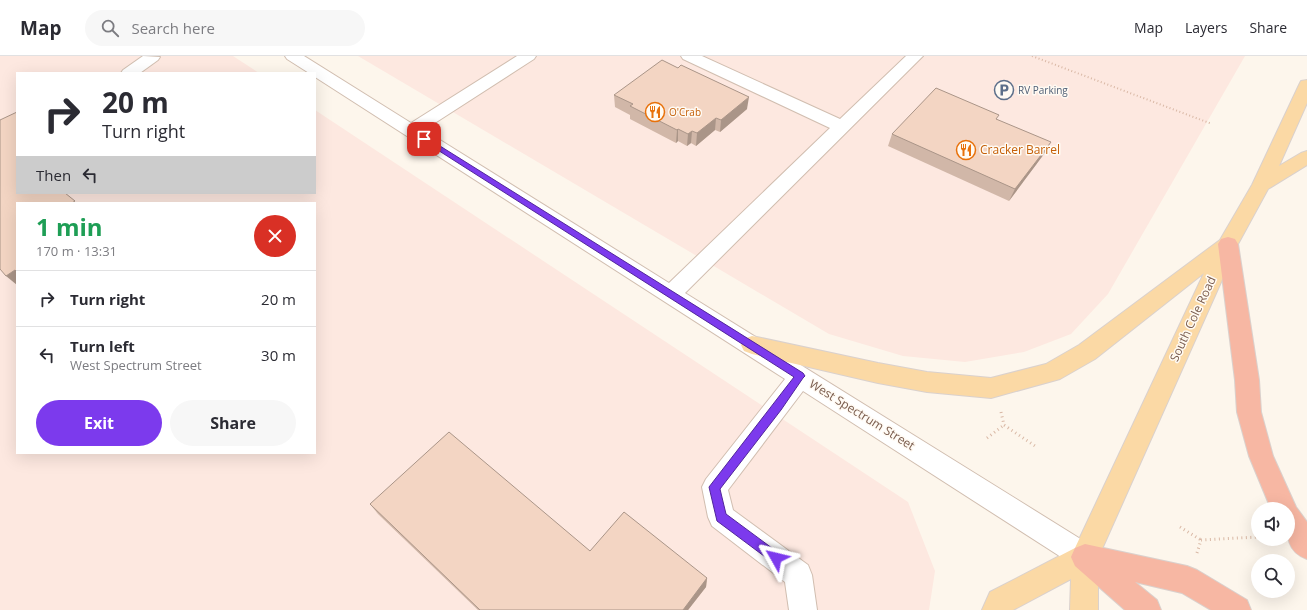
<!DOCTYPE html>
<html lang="en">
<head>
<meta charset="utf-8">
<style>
  body { margin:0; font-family:"Open Sans",sans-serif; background:#f7f7f7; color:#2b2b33; height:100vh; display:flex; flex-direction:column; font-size:15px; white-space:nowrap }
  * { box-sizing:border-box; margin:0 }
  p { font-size:13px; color:#7c7c81 }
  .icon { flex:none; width:22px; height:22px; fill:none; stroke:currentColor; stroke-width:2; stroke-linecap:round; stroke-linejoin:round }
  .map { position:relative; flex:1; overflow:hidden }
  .drawer { position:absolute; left:16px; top:146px; width:300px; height:252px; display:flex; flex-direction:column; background:#fff; border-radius:0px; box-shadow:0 4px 16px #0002 }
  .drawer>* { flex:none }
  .hud { position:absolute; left:16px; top:16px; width:300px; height:122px; border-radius:0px; box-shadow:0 4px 16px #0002; background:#fff; color:#2b2b33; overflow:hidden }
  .tools { position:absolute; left:1251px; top:446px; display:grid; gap:8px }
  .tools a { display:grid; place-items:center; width:44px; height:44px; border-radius:50%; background:#fff; box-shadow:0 4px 16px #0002; font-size:20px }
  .pin { position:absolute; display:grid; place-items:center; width:34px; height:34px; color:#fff; margin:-17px; border-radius:8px; box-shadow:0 2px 6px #0006 }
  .me { position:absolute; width:44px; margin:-22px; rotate:307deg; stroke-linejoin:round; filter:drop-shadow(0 0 3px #0008) }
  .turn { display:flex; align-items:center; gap:14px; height:84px; padding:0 20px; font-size:18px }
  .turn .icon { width:52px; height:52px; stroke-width:2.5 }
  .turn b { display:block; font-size:28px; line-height:34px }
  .then { display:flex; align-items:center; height:38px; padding:0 20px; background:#0003; gap:8px; font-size:15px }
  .round { display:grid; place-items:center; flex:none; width:42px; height:42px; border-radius:21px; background:#f7f7f7 }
  .overview { display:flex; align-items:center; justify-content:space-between; height:68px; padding:0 20px }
  h1 { font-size:24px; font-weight:700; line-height:30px; color:#1e9e55 }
  .primary-button { display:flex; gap:8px; margin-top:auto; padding:8px 20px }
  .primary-button a { flex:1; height:46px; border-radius:24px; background:#7c3aed; color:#fff; font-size:16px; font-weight:700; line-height:46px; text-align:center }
  .primary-button a+a { background:#f7f7f7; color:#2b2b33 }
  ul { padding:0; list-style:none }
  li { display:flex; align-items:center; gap:12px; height:56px; padding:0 20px; border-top:1px solid #e1e1e2 }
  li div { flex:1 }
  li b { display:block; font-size:15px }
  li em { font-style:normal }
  header { display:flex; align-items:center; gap:24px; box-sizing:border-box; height:56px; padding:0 20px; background:#fff; border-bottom:1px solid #e1e1e2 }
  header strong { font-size:19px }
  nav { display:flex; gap:22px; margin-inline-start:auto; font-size:14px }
  .search { width:280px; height:36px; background:#f7f7f7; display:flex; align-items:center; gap:10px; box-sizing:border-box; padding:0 14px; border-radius:22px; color:#7c7c81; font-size:15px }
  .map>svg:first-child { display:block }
  .commercial { fill:#fde8e0; fill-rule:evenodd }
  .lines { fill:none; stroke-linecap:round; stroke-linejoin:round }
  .minor-casing { stroke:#d1beb0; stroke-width:2 }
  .major-casing { stroke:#dad1cd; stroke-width:2 }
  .highway-casing { stroke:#dad1cd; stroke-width:2 }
  .path-far1 { stroke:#d9b8a5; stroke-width:2; stroke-dasharray:1 2.5; stroke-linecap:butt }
  .path { stroke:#d9b8a5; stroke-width:3; stroke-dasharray:1 3.5; stroke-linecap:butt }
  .minor { fill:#fff; fill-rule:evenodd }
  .major { fill:#fbd9a5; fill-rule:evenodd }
  .highway { fill:#f7b7a3; fill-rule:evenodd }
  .wall { fill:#d1b7a8 }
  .shaded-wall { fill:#aa9588 }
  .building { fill:#f3d5c3; stroke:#aa9588 }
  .route { fill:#7c3aed; stroke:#51269a }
  .labels { text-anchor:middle; stroke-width:3; stroke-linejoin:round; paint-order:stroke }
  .far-service-label { font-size:10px; fill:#4e5e75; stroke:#fffaf3; text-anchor:start }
  .far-food-label { font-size:10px; fill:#c56008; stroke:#fffaf3; text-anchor:start }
  .food-label { font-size:12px; fill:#c56008; stroke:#fffaf3; text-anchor:start }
  .street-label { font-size:12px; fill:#7a5c4d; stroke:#fffaf3 }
</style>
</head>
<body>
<header>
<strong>Map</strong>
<div class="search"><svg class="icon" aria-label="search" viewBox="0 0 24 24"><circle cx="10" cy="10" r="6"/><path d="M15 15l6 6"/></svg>Search here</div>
<nav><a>Map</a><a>Layers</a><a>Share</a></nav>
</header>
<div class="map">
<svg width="1307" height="554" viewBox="0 0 1307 554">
  <rect width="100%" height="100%" fill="#fdf6ec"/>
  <!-- commercial -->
  <g class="commercial">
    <path d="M0,0H233L259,17H17V137H315V54L908,446L935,515L929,554H0ZM17,147H315V397H17Z"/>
    <path d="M358,0H1245L1108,238L1071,278L1024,296L965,306L903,300L829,278Z"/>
  </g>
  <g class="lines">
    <defs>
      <g id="minor">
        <path d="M143,0L160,1L158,4L140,17H121L123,14Z"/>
        <path d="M285,0H304L411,67L517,0H536L534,3L424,74L669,227L830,72L683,3L681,0H702L840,63L906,0H923L685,237L1095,492L1099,501L1095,510L1085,514L1075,510L803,335L728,434L733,454L808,509L812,519L817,554H789L785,526L712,470L708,461L702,431L706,423L785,323L315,21V17H309L287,3Z"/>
      </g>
      <path id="major" d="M1307,24V47L1279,110L1301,97L1307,95V109L1268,133L1238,188L1098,502V554H1070L1071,523L1013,554H982L990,536L1075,492L1204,217L1095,303L1060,323L991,342L927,336L878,327L752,298L744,295L741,289L744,283L752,280L878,307L927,316L991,322L1046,308L1079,289L1220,184L1252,129L1299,29L1301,25Z"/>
      <g id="highway">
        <path d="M1228,181L1235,183L1238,188L1259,324L1261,356L1273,400L1296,451L1307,466V503C1283,494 1288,475 1288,453H1271L1249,400L1237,356L1235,324L1218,188L1221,183Z"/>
        <path d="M1085,488L1187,510L1197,514L1247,544L1251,554H1211L1182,537L1135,526L1157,544L1161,554H1125L1075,510L1071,501L1075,492Z"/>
      </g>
    </defs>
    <!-- minor casing -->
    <use href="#minor" class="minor-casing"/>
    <!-- major casing -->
    <use href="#major" class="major-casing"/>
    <!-- highway casing -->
    <use href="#highway" class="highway-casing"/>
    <!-- path-far1 -->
    <path class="path-far1" d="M1032,0L1212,68"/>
    <!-- path -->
    <g class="path">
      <path d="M1001,356L1004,369L1035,390"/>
      <path d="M987,382L1004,369"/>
      <path d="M1180,471L1201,484"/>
      <path d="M1197,497L1201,484L1258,481"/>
    </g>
    <!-- minor -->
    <use href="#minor" class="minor"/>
    <!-- major -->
    <use href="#major" class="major"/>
    <!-- highway -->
    <use href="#highway" class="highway"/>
  </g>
  <!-- wall -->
  <g class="wall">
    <path d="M614,39L747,53L720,76L715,74L696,90L691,87L687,90L678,85L676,87L630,63V59L615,51Z"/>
    <path d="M997,63L1044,98L1009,145L888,90L892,78Z"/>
    <path d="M370,448L590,495L707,522L706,531L688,554H478L378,458Z"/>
  </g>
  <!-- shaded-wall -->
  <g class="shaded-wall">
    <path d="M749,41L747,53L720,76L721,64Z"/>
    <path d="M716,62L715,74L696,90L697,77Z"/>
    <path d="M678,73V85L676,87L677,74Z"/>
    <path d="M692,75L691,87L687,90L688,78Z"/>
    <path d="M1051,86L1044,98L1009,145L1015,133Z"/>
    <path d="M15,214L17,216V229L6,220Z"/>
    <path d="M707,522L706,531L688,554H683Z"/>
  </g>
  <!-- building -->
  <g class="building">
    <path d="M662,4L678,12L681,9L749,41L721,64L716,62L697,77L692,75L688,78L678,73L677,74L630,50L633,48L614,39Z"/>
    <path d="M936,32L999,59L996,63L1051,86L1015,133L892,78Z"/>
    <path d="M17,56V137H65L75,145L72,147H17V216L15,214L6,220L0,213V64Z"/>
    <path d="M449,376L590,495L624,456L707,522L683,554H480L370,448Z"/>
  </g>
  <!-- route -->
  <path class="route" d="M424,80L803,317L805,320L803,322L781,354L720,433L726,458L780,498L781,502L780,506L776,508L772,506L717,465L709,431L794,321L422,84L421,83Z"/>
  <!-- icons -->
  <defs>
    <symbol id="parking-ring" viewBox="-11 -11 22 22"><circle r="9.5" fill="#fffaf3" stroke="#5c6f8a" stroke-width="1.5"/><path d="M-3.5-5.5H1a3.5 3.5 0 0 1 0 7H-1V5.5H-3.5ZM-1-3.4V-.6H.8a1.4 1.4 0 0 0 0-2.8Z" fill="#5c6f8a"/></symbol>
    <symbol id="restaurant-ring" viewBox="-11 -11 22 22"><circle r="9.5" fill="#fffaf3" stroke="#e8710a" stroke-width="1.5"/><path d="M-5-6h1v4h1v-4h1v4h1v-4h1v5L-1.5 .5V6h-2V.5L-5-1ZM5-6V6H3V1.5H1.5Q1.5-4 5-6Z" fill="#e8710a"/></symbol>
  </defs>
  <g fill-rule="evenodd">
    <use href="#parking-ring" x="993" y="23" width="22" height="22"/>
    <use href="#restaurant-ring" x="644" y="45" width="22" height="22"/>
    <use href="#restaurant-ring" x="955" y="83" width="22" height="22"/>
  </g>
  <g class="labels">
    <!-- far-service labels -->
    <g class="far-service-label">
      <text x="1018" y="38">RV Parking</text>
    </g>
    <!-- far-food labels -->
    <g class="far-food-label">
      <text x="669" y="60">O'Crab</text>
    </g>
    <!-- food labels -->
    <g class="food-label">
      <text x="980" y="98">Cracker Barrel</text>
    </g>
    <!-- street labels -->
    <g class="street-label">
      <text transform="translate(1193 263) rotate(-65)" y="4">South Cole Road</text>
      <text transform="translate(862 359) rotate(32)" y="4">West Spectrum Street</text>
    </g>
  </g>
</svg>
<div class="tools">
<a><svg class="icon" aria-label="sound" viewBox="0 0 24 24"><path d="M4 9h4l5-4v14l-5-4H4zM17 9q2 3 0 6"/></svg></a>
<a><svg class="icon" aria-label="search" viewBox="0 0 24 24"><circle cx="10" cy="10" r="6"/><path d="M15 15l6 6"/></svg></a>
</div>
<div class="pin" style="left:424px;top:83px;background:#d93025"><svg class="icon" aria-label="arrive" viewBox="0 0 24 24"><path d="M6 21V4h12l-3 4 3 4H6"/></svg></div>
<svg class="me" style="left:776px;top:502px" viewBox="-20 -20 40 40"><path d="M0-17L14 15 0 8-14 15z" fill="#7c3aed" stroke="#fff" stroke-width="4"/></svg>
<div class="hud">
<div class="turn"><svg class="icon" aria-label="right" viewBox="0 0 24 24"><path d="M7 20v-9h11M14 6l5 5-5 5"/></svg><div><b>20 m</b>Turn right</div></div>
<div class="then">Then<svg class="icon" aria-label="left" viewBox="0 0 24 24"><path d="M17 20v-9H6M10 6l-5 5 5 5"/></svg></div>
</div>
<section class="drawer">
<div class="overview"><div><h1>1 min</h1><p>170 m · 13:31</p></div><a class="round" style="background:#d93025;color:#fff"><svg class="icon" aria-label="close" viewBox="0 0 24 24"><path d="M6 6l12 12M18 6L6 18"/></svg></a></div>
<ul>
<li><svg class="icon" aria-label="right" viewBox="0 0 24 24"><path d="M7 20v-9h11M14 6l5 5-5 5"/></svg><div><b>Turn right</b></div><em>20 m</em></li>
<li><svg class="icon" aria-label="left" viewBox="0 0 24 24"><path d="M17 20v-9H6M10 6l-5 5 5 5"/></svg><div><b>Turn left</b><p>West Spectrum Street</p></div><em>30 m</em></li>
</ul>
<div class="primary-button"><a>Exit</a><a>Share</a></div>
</section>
</div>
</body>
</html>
